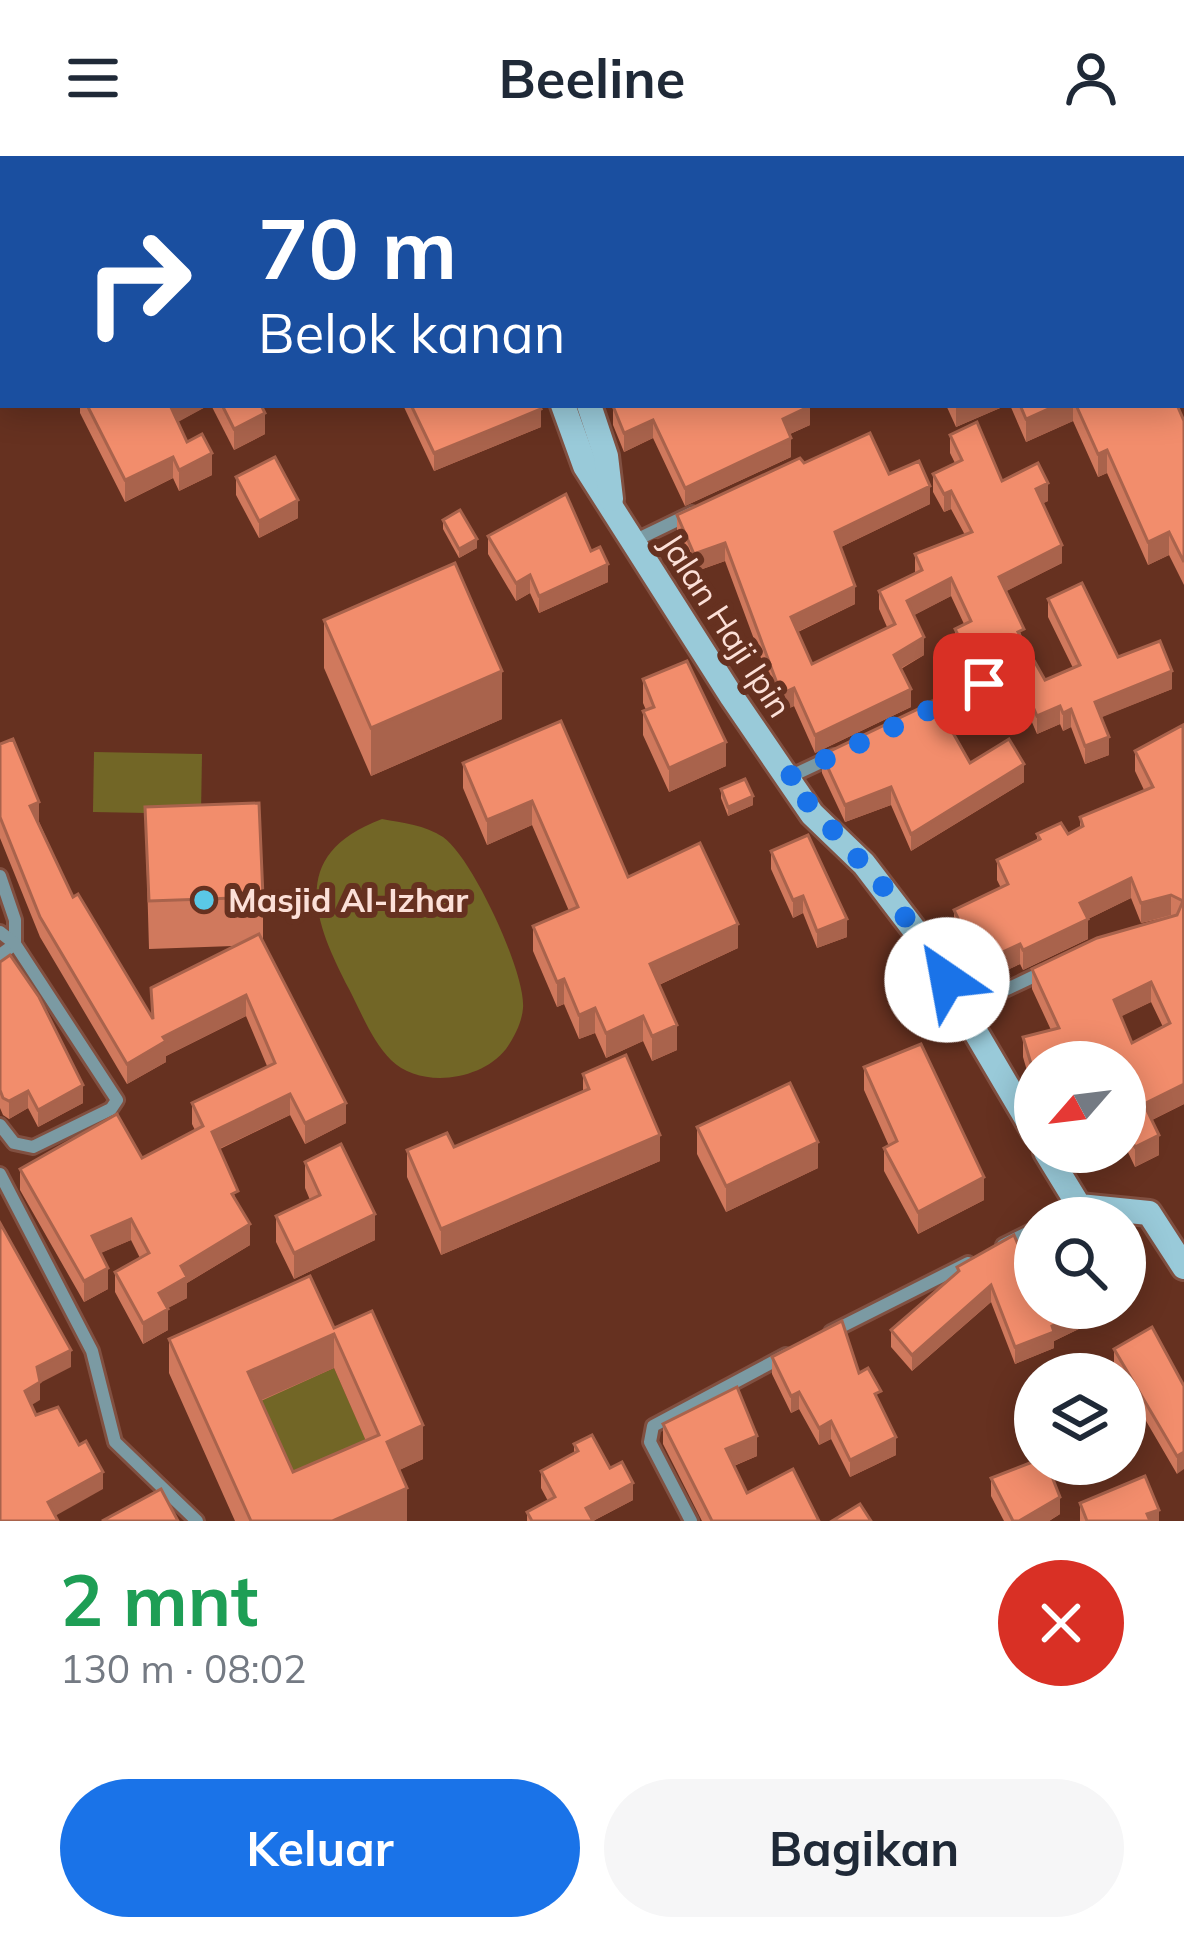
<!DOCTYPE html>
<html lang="id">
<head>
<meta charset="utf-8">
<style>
  body { margin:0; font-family:Mulish,sans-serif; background:#f6f6f7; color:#1f2937; height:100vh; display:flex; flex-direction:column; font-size:45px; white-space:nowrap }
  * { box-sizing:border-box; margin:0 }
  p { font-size:39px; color:#747a83 }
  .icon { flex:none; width:66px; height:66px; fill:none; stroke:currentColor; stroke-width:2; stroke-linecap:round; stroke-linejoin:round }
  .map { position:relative; height:1365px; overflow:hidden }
  .details { display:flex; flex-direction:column; background:#fff; flex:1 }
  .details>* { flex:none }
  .top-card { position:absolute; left:0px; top:0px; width:1185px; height:252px; box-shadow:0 6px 30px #0003; background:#1a4fa0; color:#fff; overflow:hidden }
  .needle { width:78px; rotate:242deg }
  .controls { position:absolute; left:1014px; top:885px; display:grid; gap:24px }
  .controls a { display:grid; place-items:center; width:132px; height:132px; border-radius:50%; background:#fff; box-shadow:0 6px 30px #0003; font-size:60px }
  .pin { position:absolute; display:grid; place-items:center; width:102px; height:102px; color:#fff; margin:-51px; border-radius:24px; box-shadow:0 6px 18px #0006 }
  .me { position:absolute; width:132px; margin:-66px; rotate:327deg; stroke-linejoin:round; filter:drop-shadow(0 0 9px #0008) }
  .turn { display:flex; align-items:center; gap:42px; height:252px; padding:0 60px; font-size:54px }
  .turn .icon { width:156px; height:156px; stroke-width:2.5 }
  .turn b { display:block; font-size:84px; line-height:102px }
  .round { display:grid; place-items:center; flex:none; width:126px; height:126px; border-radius:63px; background:#f6f6f7 }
  .headline { display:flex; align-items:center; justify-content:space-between; height:204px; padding:0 60px }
  h1 { font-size:72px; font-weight:700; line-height:90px; color:#1e9e55 }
  .action { display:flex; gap:24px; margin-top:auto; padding:24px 60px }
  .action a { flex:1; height:138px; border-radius:72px; background:#1a73e8; color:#fff; font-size:48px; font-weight:700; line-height:138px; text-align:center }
  .action a+a { background:#f6f6f7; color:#1f2937 }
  header { display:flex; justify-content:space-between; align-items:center; height:156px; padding:0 60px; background:#fff; font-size:54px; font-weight:700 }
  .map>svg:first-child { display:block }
  .green { fill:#726626 }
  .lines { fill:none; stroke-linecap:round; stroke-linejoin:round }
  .street-casing { stroke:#815041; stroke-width:18 }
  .secondary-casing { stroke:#815041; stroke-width:30 }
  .street { stroke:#7b9aa3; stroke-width:12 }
  .secondary { stroke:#99cad9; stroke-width:24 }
  .wall { fill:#d0795d; fill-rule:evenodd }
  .shaded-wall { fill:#a9634c }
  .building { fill:#f28d6c; stroke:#a9634c; stroke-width:3; fill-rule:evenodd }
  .route { stroke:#1a73e8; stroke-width:21; stroke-dasharray:0 37.8 }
  .poi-dot { fill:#5ac8e6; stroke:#663120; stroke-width:4.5 }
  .labels { text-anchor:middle; stroke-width:12; stroke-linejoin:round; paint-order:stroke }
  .street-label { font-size:33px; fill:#fce0d8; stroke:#663120 }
  .poi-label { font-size:33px; font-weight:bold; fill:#fce0d8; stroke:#663120; text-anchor:start }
</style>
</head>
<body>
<header><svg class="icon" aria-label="menu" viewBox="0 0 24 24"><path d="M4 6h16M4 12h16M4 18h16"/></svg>Beeline<svg class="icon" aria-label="person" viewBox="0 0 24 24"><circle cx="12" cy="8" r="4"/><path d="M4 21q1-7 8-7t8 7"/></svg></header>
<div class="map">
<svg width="1184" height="1365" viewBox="0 0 1184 1365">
  <rect width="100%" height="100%" fill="#663120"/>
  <!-- green -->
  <g class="green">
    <path d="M94,596L202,598L201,658L93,656Z"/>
    <path d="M382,663C403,667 425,669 443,681C472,701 526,817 523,852C522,866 514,882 506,893C481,925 420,933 391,904C372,885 361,856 349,833C312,762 289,698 382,663Z"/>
    <path d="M334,1212L379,1313L293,1350L248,1250Z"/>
  </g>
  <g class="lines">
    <defs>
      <g id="street">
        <path d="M634,385L692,357"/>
        <path d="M928,555L984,528"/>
        <path d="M787,622L834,600"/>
        <path d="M0,720L15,764V788L0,799"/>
        <path d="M0,776L15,788L117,944L111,953L33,991L14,987L0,969"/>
        <path d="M963,854L1043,816"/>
        <path d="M0,1018L92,1195L115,1286L197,1365"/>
        <path d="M1056,1062L1079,1050"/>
        <path d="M1003,1089L1035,1073"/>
        <path d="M831,1176L968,1107"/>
        <path d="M691,1365L650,1286L653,1270L786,1199"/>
      </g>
      <g id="secondary">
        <path d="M470,0L471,3"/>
        <path d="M503,0L504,3"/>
        <path d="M206,3L213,0"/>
        <path d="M0,107L3,106"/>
        <path d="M563,249L585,310L732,541L812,658L864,708L919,780L1035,977"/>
        <path d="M589,249L606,300L611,343"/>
        <path d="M1046,996L1079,1050L1149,1057L1184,1111"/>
      </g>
    </defs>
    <!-- street casing -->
    <use href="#street" class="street-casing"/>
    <!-- secondary casing -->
    <use href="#secondary" class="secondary-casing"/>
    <!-- street -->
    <use href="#street" class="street"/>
    <!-- secondary -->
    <use href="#secondary" class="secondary"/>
  </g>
  <!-- wall -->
  <g class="wall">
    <path d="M80,249H209L177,266L187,286L212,319L179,335L173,322L125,346L80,257Z"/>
    <path d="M211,249H261L265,278L234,294Z"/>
    <path d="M403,249H539L541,271L434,315Z"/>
    <path d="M946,249H1007L956,271Z"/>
    <path d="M1010,249H1177L1184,265V429L1169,399L1148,409L1107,317L1098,321L1073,265L1026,286Z"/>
    <path d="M613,250L810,269L790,278L791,301L685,350L653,282L624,296L613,269Z"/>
    <path d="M950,279L1002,325L1048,345L1043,347L1062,407L1006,435L1024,487L1045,524L1073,512L1048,461V443L1118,501L1172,533L1101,561L1109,599L1085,608L1071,571L1063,575L1060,568L1037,578L1022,543L991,560L980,541V524L988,519L986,518L971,523L955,490V473L964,468L951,440L914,459L924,499L901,513L911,551L815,597L794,550L781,556L725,405L694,416L677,377V359L804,307L889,318L930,348L841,391L855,448L798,476L812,508L887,471L879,453V435L915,417V398L965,379L951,353L944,356L933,336V318L955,307L950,297Z"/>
    <path d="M236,321L298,362L259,382L236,339Z"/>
    <path d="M443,364L477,392L459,402L443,373Z"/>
    <path d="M488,380L591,395L608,426L539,457L530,437L516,445L488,398Z"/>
    <path d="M324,464L502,563L371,620L324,512Z"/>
    <path d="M643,523L726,610L669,636L643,579V555L646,554L643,547Z"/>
    <path d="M561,565L628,721L738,792L659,829L677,894L652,905L643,885L606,902L595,877L579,883L564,848L557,851L533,795V770L569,755L532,669L487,689L463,632V607Z"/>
    <path d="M1184,570V948L1152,964L1159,999L1135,1011L1125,990V906H1035V941L1034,939L1023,901V881L1051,874L1032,833V813L1173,760L1141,767L1131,742L1088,763V783L1023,814L1020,808L979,827L954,774V754L1001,732L997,724V704L1037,684V678H1068L1080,672V661L1144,634L1135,615V595ZM1151,846L1163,871L1132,887L1121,860Z"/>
    <path d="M0,588L39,666L73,741L152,861L233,790L149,793L145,651L263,741V785L346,967L305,988L290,959L220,993L250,1089L187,1127V1142L167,1152L168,1174L143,1188L115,1136V1116L140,1102L131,1084L100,1097L108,1133L84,1146L20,1034V1013L142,1002L195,974L192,968V947L267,910L246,860L166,900V906L127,928L40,781L0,682Z"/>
    <path d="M822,599L970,607L1024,626L911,695L891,649L845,666L822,617Z"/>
    <path d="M721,633L753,649L728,660L721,642Z"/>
    <path d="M771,695L847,781L817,792L803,757L793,762L771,713Z"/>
    <path d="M0,806L83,947L38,971L28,952L9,963L3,959L0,952Z"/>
    <path d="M864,911L984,1044L918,1078L884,1015V992L889,990L864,934Z"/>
    <path d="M583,918L660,1005L441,1099L407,1021V994L454,991L583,935Z"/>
    <path d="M697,971L818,1012L726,1056L697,998Z"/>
    <path d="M305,1006L375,1084L294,1123L276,1086V1060L310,1044L305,1032Z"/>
    <path d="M957,1111L1035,1152H1122L1054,1185V1192L1015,1208L991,1146L912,1215L891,1191V1174L957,1117Z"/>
    <path d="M334,1172L423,1303L399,1314L407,1365H235L169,1217V1183ZM334,1212L366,1285L293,1316L261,1245Z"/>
    <path d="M1114,1193L1184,1230L1177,1318L1125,1229V1218H1119L1114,1210Z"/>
    <path d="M772,1201L859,1217L881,1249L896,1299L850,1321L831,1283L819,1289L799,1253L791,1257L772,1218Z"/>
    <path d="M663,1268L757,1300L734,1310L747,1337L819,1365H702L663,1288Z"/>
    <path d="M574,1288L610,1312L633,1344L593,1365H527V1356L548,1345L541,1332V1315L574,1297Z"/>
    <path d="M991,1322L1060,1358L1049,1365H1004L991,1340Z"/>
    <path d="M1080,1347L1159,1365H1080Z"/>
  </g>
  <!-- shaded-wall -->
  <g class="shaded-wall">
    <path d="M714,0H750L744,3H714Z"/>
    <path d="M789,0H809L803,3H789Z"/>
    <path d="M3,48V69L0,70V49Z"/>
    <path d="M170,249H209L169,271Z"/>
    <path d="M956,249H1007L956,271Z"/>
    <path d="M1057,249H1073V265L1026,286V263Z"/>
    <path d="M810,250V269L783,281V263Z"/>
    <path d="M541,253V271L434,315V297Z"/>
    <path d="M265,257V278L234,294V273Z"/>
    <path d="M653,264V282L624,296V277Z"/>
    <path d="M791,282V301L685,350V332Z"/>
    <path d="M1107,294V317L1098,321V298Z"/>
    <path d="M212,297V319L179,335V314Z"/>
    <path d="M173,301V322L125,346V324Z"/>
    <path d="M1048,327V345L1036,351V333Z"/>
    <path d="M930,330V348L835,394V376Z"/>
    <path d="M951,335V353L944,356V338Z"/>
    <path d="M298,344V362L259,382V365Z"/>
    <path d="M1169,376V399L1148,409V386Z"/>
    <path d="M477,383V392L459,402V393Z"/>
    <path d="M725,387V405L694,416V398Z"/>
    <path d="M1062,389V407L999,439V421Z"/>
    <path d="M608,408V426L539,457V440Z"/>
    <path d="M530,419V437L516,445V427Z"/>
    <path d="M951,422V440L907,463V445Z"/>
    <path d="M855,430V448L791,479V461Z"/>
    <path d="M924,481V499L894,516V499Z"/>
    <path d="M986,500V518L971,523V505Z"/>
    <path d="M502,515V563L371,620V572Z"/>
    <path d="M1172,515V533L1095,564V546Z"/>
    <path d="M1022,525V543L991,560V542Z"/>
    <path d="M794,532V550L781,556V538Z"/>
    <path d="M911,533V551L815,597V579Z"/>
    <path d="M1060,550V568L1037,578V560Z"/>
    <path d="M1071,553V571L1063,575V557Z"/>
    <path d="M1109,581V599L1085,608V590Z"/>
    <path d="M726,586V610L669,636V612Z"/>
    <path d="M1024,608V626L911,695V678Z"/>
    <path d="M891,631V649L845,666V649Z"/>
    <path d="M753,640V649L728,660V651Z"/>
    <path d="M532,645V669L487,689V664Z"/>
    <path d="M39,646V666L30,670V650Z"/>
    <path d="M1131,722V742L1084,765L1088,763V783L1023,814V794L1080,747Z"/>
    <path d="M1171,739V759L1141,767V747Z"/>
    <path d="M803,740V757L793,762V744Z"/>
    <path d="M847,763V781L817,792V775Z"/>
    <path d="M738,768V792L650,833V808Z"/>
    <path d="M1020,788V808L979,827V807Z"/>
    <path d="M564,823V848L557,851V826Z"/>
    <path d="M1151,826V846L1114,864V844Z"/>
    <path d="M246,839V860L166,900V906L127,928V908L163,881Z"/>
    <path d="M595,852V877L579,883V859Z"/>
    <path d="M643,860V885L606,902V877Z"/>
    <path d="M677,869V894L652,905V880Z"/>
    <path d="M1184,928V948L1144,968V948Z"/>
    <path d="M83,929V947L38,971V954Z"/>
    <path d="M28,935V952L9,963V945Z"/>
    <path d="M290,938V959L212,996V976Z"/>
    <path d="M346,947V967L305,988V967Z"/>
    <path d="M660,979V1005L441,1099V1073Z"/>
    <path d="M1159,979V999L1135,1011V991Z"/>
    <path d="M818,986V1012L726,1056V1030Z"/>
    <path d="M984,1021V1044L918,1078V1056Z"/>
    <path d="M375,1058V1084L294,1123V1097Z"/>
    <path d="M131,1063V1084L92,1101V1080Z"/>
    <path d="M250,1068V1089L187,1127V1142L159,1157V1137L181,1110Z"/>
    <path d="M108,1112V1133L84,1146V1125Z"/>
    <path d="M991,1129V1146L912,1215V1199Z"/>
    <path d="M1089,1152H1122L1054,1185V1192L1015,1208V1191L1052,1170Z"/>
    <path d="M168,1153V1174L143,1188V1167Z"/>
    <path d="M334,1178V1212L248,1250V1216Z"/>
    <path d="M71,1194V1211L40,1227V1244L25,1253V1235L37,1211Z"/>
    <path d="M799,1236V1253L791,1257V1240Z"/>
    <path d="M831,1265V1283L819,1289V1272Z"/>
    <path d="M423,1269V1303L387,1320V1286Z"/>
    <path d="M757,1280V1300L726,1313V1293Z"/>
    <path d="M896,1281V1299L850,1321V1304Z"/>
    <path d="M1184,1296V1313L1177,1318V1300Z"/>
    <path d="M103,1316V1333L48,1364V1346Z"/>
    <path d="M633,1327V1344L593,1365L586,1352Z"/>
    <path d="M407,1332V1365H332Z"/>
    <path d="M1060,1341V1358L1049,1365H1019Z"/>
    <path d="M1159,1354V1365H1147V1358Z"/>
  </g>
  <!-- building -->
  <g class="building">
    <path d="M0,0H32L33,2L3,3V48L0,49Z"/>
    <path d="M332,0H422L423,3H333Z"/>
    <path d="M527,0H621L623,3H528Z"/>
    <path d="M861,0H926L927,3L933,0H975L976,3H855Z"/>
    <path d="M1074,0H1093L1094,3H1068Z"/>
    <path d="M1168,0H1184V107H1182V3H1160Z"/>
    <path d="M87,249H170L187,286L202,278L212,297L179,314L173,301L125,324Z"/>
    <path d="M222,249H261L265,257L234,273Z"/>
    <path d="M411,249H539L541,253L434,297Z"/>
    <path d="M616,249H810V250L783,263L791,282L685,332L653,264L624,277L613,250Z"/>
    <path d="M1020,249H1057L1026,263Z"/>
    <path d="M1076,249H1177L1184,265V406L1169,376L1148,386L1107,294L1098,298Z"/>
    <path d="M977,266L1002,325L1038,307L1048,327L1036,333L1062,389L999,421L1024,473L1018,476L1045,524L1080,509L1048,443L1082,427L1118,501L1160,485L1172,515L1095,546L1109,581L1085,590L1071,553L1063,557L1060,550L1037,560L1022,525L991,542L980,524L992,517L994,507L986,500L971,505L955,473L971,465L951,422L907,445L924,481L894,499L911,533L815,579L794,532L781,538L725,387L694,398L677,359L800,302L804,307L870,277L889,318L919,305L930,330L835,376L855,430L791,461L812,508L895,468L879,435L922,414L915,398L972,376L951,335L944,338L933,318L962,304L950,279Z"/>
    <path d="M275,301L298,344L259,365L236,321Z"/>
    <path d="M566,338L591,395L600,391L608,408L539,440L530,419L516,427L488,380Z"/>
    <path d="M460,354L477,383L459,393L443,364Z"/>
    <path d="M455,407L502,515L371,572L324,464Z"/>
    <path d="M687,505L726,586L669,612L643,555L654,551L643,523Z"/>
    <path d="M935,545L970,607L1009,583L1024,608L911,678L891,631L845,649L822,599Z"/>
    <path d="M561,565L628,721L700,687L738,768L650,808L677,869L652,880L643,860L606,877L595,852L579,859L564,823L557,826L533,770L578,751L532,645L487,664L463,607Z"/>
    <path d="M1183,569L1184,928L1144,948L1159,979L1135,991L1125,970V906H1035V921L1023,881L1059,872L1032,813L1097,782L1177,759L1183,745L1171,739L1141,747L1131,722L1080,747L1088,763L1023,794L1020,788L979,807L954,754L1008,728L997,704L1040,683L1037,678L1061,667L1068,678L1083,670L1080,661L1153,631L1135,595ZM1151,826L1170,867L1132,887L1114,844Z"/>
    <path d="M13,583L39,646L30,650L73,741L78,738L153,863L151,832L259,778L346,947L305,967L290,938L212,976L238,1035L232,1038L250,1068L181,1110L187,1121L159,1137L168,1153L143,1167L115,1116L149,1097L131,1063L92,1080L108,1112L84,1125L20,1013L117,958L142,1002L203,970L192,947L275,907L246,839L163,881L166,885L127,908L40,761L0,661V588Z"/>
    <path d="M745,623L753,640L728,651L721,633Z"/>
    <path d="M259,647L263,741L149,745L145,651Z"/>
    <path d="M808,679L847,763L817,775L803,740L793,744L771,695Z"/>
    <path d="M10,799L39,841L83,929L38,954L28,935L9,945L3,942L0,934V806Z"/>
    <path d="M921,888L984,1021L918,1056L884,992L897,985L864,911Z"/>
    <path d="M626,899L660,979L441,1073L407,994L447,977L454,991L589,933L583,918Z"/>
    <path d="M790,927L818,986L726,1030L697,971Z"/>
    <path d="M341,988L375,1058L294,1097L276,1060L320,1039L305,1006Z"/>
    <path d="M0,1067L71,1194L37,1211L40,1226L25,1235L36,1259L58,1251L79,1289L86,1285L103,1316L48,1346L58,1365H0Z"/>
    <path d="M1014,1079L1035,1128V1152H1089L1052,1170L1054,1176L1015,1191L991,1129L912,1199L891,1174L959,1115L957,1111Z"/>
    <path d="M310,1120L334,1172L372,1155L423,1269L387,1286L407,1332L332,1365H251L169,1183ZM334,1178L379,1279L293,1316L248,1216Z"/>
    <path d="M842,1165L859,1217L868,1212L881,1235L875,1238L896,1281L850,1304L831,1265L819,1272L799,1236L791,1240L772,1201Z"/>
    <path d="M1152,1171L1184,1230V1296L1177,1300L1114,1193Z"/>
    <path d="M1097,1206L1102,1218H1074Z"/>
    <path d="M737,1231L757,1280L726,1293L747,1337L793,1313L819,1365H712L663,1268Z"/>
    <path d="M592,1279L610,1312L622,1306L633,1327L586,1352L593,1365H532L527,1356L555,1341L541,1315L578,1295L574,1288Z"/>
    <path d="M1035,1305V1308H1047L1060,1341L1019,1365H1013L991,1322Z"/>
    <path d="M1145,1320L1159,1354L1147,1358L1150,1365H1087L1080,1347Z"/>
    <path d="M161,1333L178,1365H102Z"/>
    <path d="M860,1348L871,1365H832Z"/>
  </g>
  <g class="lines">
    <!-- route -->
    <path class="route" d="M947,824L889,737L786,622L984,528"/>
  </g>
  <!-- markers -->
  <circle class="poi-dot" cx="204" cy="744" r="12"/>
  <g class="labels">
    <!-- street labels -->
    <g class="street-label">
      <text transform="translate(726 469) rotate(57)" y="12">Jalan Haji Ipin</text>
    </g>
    <!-- poi labels -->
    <g class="poi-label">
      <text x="228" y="756">Masjid Al-Izhar</text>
    </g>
  </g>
</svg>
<div class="controls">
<a><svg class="needle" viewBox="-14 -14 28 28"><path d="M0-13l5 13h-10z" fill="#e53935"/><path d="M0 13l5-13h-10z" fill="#747a83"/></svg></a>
<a><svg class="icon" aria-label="search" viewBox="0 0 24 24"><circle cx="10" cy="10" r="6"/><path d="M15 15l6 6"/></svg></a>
<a><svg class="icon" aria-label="layers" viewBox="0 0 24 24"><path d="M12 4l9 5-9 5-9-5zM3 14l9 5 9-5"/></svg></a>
</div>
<div class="pin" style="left:984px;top:528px;background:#d93025"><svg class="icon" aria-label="arrive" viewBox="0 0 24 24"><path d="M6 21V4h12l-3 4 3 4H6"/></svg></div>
<svg class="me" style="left:947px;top:824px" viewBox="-20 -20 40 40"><circle r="19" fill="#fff"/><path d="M0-13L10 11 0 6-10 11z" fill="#1a73e8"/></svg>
<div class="top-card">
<div class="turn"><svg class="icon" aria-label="right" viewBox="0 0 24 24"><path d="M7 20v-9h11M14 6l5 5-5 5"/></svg><div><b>70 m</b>Belok kanan</div></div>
</div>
</div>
<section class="details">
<div class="headline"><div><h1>2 mnt</h1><p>130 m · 08:02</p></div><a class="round" style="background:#d93025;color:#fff"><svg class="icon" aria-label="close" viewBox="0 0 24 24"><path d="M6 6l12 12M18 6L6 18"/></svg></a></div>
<div class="action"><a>Keluar</a><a>Bagikan</a></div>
</section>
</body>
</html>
